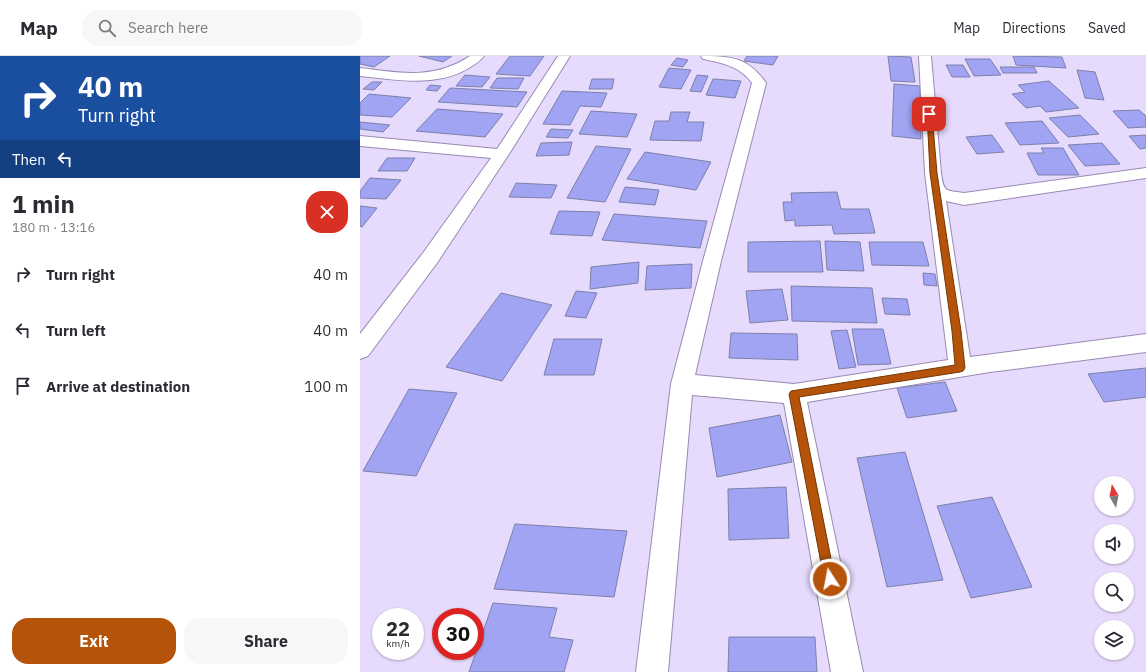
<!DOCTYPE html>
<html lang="en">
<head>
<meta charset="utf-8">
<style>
  body { margin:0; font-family:"IBM Plex Sans",sans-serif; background:#f7f7f7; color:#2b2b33; height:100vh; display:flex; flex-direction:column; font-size:15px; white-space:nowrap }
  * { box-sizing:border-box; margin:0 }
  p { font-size:13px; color:#7c7c81 }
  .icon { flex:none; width:22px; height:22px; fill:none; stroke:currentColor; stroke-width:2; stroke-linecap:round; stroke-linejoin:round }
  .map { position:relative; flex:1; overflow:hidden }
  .panel { display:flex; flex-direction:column; background:#fff; width:360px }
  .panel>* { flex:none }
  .banner { background:#1a4fa0; color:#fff; overflow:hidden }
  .needle { width:26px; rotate:350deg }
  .tools { position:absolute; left:734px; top:420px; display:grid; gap:8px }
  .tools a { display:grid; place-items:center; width:40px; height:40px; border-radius:50%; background:#fff; box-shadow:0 1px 3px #0004; font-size:20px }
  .speed { position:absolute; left:12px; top:552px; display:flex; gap:8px; font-size:20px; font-weight:700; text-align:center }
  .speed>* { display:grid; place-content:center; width:52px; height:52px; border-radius:50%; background:#fff; box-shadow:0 1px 3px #0004; line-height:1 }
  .speed small { font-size:10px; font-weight:400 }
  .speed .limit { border:6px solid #d22; background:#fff; color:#111 }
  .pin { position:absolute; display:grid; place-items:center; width:34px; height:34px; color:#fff; margin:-17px; border-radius:8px; box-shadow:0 2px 6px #0006 }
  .me { position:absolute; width:44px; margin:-22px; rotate:349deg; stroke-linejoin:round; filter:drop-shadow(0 0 3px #0008) }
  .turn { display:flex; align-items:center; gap:14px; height:84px; padding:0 12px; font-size:18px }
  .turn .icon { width:52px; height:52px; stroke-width:2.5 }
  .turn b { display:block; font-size:28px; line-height:34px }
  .then { display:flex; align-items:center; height:38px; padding:0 12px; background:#0003; gap:8px; font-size:15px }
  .round { display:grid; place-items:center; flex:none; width:42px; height:42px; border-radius:16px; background:#f7f7f7 }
  .summary { display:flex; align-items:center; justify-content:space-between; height:68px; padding:0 12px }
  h1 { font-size:24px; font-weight:700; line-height:30px }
  .cta { display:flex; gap:8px; margin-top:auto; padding:8px 12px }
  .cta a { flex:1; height:46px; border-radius:16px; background:#b45309; color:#fff; font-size:16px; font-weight:700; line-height:46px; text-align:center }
  .cta a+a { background:#f7f7f7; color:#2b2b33 }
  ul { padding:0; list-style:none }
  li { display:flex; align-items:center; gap:12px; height:56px; padding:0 12px }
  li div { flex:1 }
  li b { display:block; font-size:15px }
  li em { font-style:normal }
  header { display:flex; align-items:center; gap:24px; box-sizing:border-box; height:56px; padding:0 20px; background:#fff; border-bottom:1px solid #e1e1e2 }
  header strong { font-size:19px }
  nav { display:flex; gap:22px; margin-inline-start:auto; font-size:14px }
  .search { width:280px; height:36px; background:#f7f7f7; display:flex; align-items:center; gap:10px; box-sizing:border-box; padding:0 14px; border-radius:16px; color:#7c7c81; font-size:15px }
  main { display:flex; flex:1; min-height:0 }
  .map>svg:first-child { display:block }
  .building { fill:#a0a4f3; stroke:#7d80a9 }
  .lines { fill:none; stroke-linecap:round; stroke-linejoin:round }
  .minor-casing { stroke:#988ab2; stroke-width:2 }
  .minor { fill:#fff; fill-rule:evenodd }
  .route { fill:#b45309; stroke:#753606 }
</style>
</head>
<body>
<header>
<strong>Map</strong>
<div class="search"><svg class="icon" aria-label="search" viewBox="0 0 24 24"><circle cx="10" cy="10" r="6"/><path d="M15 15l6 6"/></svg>Search here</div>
<nav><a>Map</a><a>Directions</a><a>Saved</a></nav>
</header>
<main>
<section class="panel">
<div class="banner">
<div class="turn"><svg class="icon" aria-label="right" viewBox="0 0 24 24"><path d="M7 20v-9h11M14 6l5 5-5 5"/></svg><div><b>40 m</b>Turn right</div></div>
<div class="then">Then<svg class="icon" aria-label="left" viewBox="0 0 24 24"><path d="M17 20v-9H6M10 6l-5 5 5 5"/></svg></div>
</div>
<div class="summary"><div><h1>1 min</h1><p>180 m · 13:16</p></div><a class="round" style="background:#d93025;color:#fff"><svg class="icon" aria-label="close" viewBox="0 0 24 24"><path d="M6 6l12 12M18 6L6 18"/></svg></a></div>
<ul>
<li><svg class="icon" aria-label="right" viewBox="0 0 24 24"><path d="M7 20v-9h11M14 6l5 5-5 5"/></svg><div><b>Turn right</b></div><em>40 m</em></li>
<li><svg class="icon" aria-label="left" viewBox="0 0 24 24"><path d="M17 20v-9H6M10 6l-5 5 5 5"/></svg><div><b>Turn left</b></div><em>40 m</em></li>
<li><svg class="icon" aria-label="arrive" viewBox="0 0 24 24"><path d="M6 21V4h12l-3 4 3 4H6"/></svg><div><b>Arrive at destination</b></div><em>100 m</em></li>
</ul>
<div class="cta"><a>Exit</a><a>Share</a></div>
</section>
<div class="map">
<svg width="786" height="616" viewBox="0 0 786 616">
  <rect width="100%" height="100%" fill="#e6dafd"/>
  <!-- building -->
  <g class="building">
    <path d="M0,0H30L14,11L0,8Z"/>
    <path d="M59,0H92L83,6Z"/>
    <path d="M150,0H184L170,20L136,18Z"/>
    <path d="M387,0H418L413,9L384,5Z"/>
    <path d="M528,0L551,1L555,26L531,25Z"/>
    <path d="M653,0L702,1L706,12L656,9Z"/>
    <path d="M317,2L328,4L323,11L311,9Z"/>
    <path d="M605,3H630L641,19L614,20Z"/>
    <path d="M586,9H603L610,21H592Z"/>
    <path d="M640,11H674L677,17H643Z"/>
    <path d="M309,12L331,14L321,33L299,31Z"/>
    <path d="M717,14L735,16L744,44L725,42Z"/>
    <path d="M105,19L130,21L122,31L96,30Z"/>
    <path d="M337,19L348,20L341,36L330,35Z"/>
    <path d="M137,22H164L158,33L130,32Z"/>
    <path d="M232,23H254L252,33H229Z"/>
    <path d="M353,23L381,25L375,42L346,39Z"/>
    <path d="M689,25L719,52L686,56L680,50L666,52L652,38L665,36L658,29Z"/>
    <path d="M12,26H22L14,34L3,33Z"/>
    <path d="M534,28L560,30L561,83L532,80Z"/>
    <path d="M70,29L81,30L77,35L66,34Z"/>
    <path d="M90,32L167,36L157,51L78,46Z"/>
    <path d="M202,35L247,37L241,51L220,50L210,69L183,68Z"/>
    <path d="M9,38L51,42L32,61L0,59V47Z"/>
    <path d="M77,53L143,58L125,81L56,75Z"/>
    <path d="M779,54L786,60V71L768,72L753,55Z"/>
    <path d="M231,55L277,58L267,81L219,78Z"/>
    <path d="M311,56H330L327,66H344L341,85L290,84L295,65H309Z"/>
    <path d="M720,59L739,78L708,81L689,62Z"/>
    <path d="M682,65L699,87L660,89L645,67Z"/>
    <path d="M0,66L30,69L23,76L0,73Z"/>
    <path d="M191,73L213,74L208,82L186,81Z"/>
    <path d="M632,79L644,96L617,98L606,81Z"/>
    <path d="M786,79V92L780,93L769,80Z"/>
    <path d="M212,86L209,99L176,100L181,87Z"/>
    <path d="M742,87L760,108L725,110L708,89Z"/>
    <path d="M236,90L271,93L245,146L207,142Z"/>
    <path d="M681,92H703L719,119H678L667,97H684Z"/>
    <path d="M285,96L351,106L336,134L267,123Z"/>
    <path d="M27,102H55L47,115H18Z"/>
    <path d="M10,122L41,124L26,143L0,142V135Z"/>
    <path d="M156,127L197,129L191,142L149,141Z"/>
    <path d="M265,131L299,134L295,149L259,146Z"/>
    <path d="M477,136L481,153H509L515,177L474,178L472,169L435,170V164L425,165L423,146H432L431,137Z"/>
    <path d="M0,150L17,152L2,171L0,170Z"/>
    <path d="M199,155L240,156L232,180L190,178Z"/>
    <path d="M254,158L347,165L340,192L242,184Z"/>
    <path d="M460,185L463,216H388V186Z"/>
    <path d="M465,185L500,186L504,215L467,214Z"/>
    <path d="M509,186H563L569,210L512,209Z"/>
    <path d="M279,206L278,227L230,233L231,211Z"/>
    <path d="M332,208L331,232L285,234L287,210Z"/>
    <path d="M563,217L575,218L577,230L564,229Z"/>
    <path d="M431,230L512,232L517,267L432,265Z"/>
    <path d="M422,233L428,264L390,267L386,235Z"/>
    <path d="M216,235L237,237L226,262L205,260Z"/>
    <path d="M141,237L192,249L142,325L86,311Z"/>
    <path d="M522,242L547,243L550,259L525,258Z"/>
    <path d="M492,273H523L531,308L498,309Z"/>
    <path d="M487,274L496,311L479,313L471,275Z"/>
    <path d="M371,277L437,278L438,304L369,302Z"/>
    <path d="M194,283H242L234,319H184Z"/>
    <path d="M786,312V341L744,346L728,318Z"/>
    <path d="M585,326L597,355L547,362L537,332Z"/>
    <path d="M49,333L97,337L56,420L3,415Z"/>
    <path d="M420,359L432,406L357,421L349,372Z"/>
    <path d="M545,396L583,524L527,531L497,402Z"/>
    <path d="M426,431L429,482L369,484L368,433Z"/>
    <path d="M632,441L672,531L611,542L577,450Z"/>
    <path d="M155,468L267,475L254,541L134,533Z"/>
    <path d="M133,547L197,552L189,581L213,584L204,616H109Z"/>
    <path d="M369,581H455L457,616H368Z"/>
  </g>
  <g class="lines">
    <defs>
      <g id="minor">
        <path d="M110,0H124C121,4 117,7 112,10C79,32 37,24 0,20V12C40,17 74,24 110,0Z"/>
        <path d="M198,0H210L149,98L77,207L8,300L0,303V278L63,197L131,102L0,90V80L137,93Z"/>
        <path d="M341,0C370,0 388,1 406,27L361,205L335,319L434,328L588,304L565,117L559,0H571L581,117C584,137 585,134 604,137L786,112V122L604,149L586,145L610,301L786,278V296L630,316L447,346L503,616H471L424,347L332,339L308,616H276L311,328L343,205L392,27C380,10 362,7 343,3Z"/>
      </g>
    </defs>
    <!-- minor casing -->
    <use href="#minor" class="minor-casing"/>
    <!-- minor -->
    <use href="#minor" class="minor"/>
  </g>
  <!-- route -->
  <path class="route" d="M567,57L572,58L577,117L601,275L605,312L603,315L600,316L439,341L475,523L474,527L470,529L465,527L464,523L429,338L431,335L595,309L592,275L570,117Z"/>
</svg>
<div class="tools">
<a><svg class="needle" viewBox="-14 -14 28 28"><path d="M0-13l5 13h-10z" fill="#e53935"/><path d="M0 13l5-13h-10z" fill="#7c7c81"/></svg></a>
<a><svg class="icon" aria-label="sound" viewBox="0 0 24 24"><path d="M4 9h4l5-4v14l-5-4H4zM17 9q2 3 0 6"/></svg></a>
<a><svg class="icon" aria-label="search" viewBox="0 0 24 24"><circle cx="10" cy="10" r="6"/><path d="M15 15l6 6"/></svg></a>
<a><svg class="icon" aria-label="layers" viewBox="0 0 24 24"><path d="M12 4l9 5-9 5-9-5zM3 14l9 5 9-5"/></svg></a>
</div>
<div class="speed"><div>22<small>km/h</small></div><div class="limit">30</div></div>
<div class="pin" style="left:569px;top:58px;background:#d93025"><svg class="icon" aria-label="arrive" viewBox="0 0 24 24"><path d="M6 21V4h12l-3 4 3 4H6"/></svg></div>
<svg class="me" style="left:470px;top:523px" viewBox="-20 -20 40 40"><circle r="17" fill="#b45309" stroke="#fff" stroke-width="3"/><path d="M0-11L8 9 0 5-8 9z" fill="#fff"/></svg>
</div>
</main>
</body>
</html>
